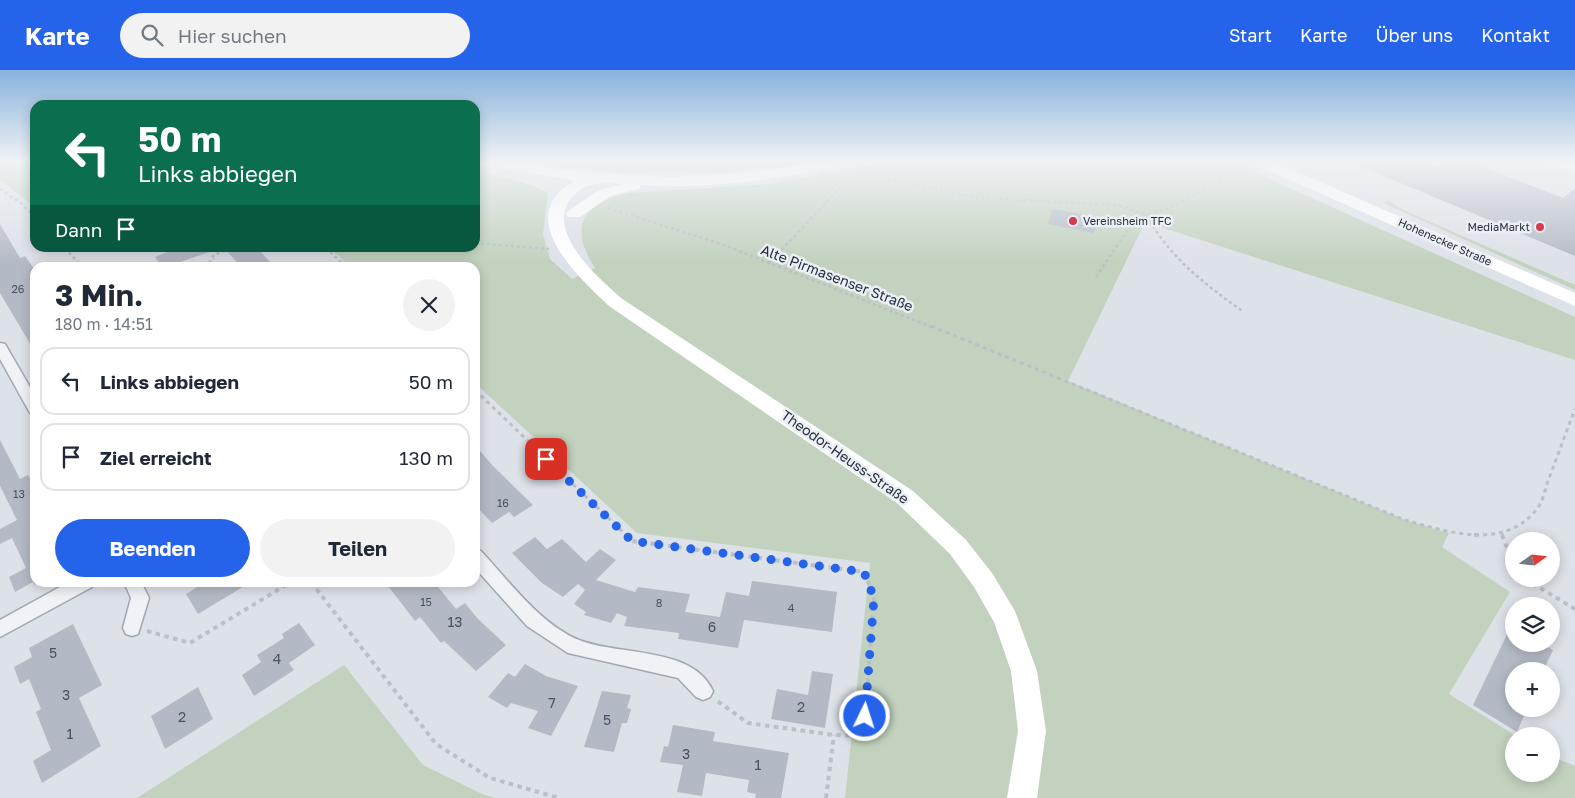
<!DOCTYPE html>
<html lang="de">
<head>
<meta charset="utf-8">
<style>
  body { margin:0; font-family:"Golos Text",sans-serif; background:#f2f2f3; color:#1f2937; height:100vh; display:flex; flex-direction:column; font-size:19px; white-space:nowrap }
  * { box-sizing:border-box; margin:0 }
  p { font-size:16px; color:#747a83 }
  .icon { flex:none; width:28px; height:28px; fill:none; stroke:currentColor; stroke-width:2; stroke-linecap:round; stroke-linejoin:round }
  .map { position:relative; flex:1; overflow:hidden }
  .sheet { position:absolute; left:30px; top:192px; width:450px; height:325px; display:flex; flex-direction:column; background:#fff; border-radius:15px; box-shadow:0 2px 12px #0003 }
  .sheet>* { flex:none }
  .banner { position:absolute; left:30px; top:30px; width:450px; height:152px; border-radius:15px; box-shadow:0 2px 12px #0003; background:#0b6e4f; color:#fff; overflow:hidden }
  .needle { width:32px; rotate:75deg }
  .tools { position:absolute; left:1505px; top:462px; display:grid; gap:10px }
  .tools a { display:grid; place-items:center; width:55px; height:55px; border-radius:50%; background:#fff; box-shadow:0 2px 12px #0003; font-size:25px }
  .pin { position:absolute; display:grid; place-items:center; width:42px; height:42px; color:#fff; margin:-21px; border-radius:10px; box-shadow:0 2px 8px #0006 }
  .me { position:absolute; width:55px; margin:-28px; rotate:4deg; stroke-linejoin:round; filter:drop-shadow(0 0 4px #0008) }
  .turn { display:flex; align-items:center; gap:18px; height:105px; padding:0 25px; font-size:22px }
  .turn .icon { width:65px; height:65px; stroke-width:2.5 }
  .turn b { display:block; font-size:35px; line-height:42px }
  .then { display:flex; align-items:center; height:48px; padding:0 25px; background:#0003; gap:10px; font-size:19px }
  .round { display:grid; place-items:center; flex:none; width:52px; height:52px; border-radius:26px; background:#f2f2f3 }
  .overview { display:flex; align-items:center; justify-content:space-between; height:85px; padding:0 25px }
  h1 { font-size:30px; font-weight:700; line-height:38px }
  .button { display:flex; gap:10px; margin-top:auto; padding:10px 25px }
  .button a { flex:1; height:58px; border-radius:30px; background:#2563eb; color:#fff; font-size:20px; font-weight:700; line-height:58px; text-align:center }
  .button a+a { background:#f2f2f3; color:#1f2937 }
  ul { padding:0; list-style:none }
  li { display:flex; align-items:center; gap:15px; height:68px; margin:0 10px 8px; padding:0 15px; border:2px solid #e0e1e3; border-radius:15px }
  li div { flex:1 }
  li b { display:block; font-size:19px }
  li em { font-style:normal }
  header { display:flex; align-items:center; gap:30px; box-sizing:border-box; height:70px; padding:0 25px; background:#2563eb; color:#fff }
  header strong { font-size:24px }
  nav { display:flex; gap:28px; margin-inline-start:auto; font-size:18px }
  .search { width:350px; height:45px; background:#f2f2f3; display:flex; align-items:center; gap:12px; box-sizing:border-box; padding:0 18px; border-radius:28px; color:#747a83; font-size:19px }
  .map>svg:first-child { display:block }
  .green { fill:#c2d2be }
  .building { fill:#b4bac5 }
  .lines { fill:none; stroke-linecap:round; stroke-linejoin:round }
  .street-casing { stroke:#a2a8b2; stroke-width:3 }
  .path-far2 { stroke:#bbbfc6; stroke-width:2.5; stroke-dasharray:3 3; stroke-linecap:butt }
  .path-far1 { stroke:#bbbfc6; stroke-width:3; stroke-dasharray:4 4; stroke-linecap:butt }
  .path { stroke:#bbbfc6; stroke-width:4; stroke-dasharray:4.5 4.5; stroke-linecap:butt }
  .street { fill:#f0f2f6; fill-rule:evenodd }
  .secondary { fill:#fff; fill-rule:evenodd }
  .route { stroke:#2563eb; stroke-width:9; stroke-dasharray:0 16.2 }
  .poi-dot { fill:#d43b4f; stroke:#ecf0f5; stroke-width:2 }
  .labels { text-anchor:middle; stroke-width:5; stroke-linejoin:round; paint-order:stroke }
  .far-poi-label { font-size:11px; fill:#262f3f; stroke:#ecf0f5; text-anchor:start }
  .far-street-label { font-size:11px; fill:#262f3f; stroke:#ecf0f5 }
  .number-label { font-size:11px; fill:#4a5260 }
  .street-label { font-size:14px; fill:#262f3f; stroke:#ecf0f5 }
  .near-number-label { font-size:14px; fill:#4a5260 }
</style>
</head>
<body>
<header>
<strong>Karte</strong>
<div class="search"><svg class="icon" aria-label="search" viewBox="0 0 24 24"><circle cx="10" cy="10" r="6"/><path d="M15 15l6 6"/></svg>Hier suchen</div>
<nav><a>Start</a><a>Karte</a><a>Über uns</a><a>Kontakt</a></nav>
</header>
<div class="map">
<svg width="1575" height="728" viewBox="0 0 1575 728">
  <rect width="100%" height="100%" fill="#dde1e8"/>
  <!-- green -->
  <g class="green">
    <path d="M0,91H35V137L4,113L0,112Z"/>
    <path d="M523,91H817C719,107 620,106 523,91Z"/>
    <path d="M896,91H1230L1575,247V290L1145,152L1068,311L1405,450L1449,463L1442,477L1510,522L1449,624L1516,666H1514V704H1551V686L1575,696V728H845L870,493L637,463L475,313V198L351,197L329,178H475V99C501,109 523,110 548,123L543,165L550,189L572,209L595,198C569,157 581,135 627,123L770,114Z"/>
    <path d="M1388,130L1403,140L1575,215V220L1384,133Z"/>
    <path d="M344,595L423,695L482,724L495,728H137Z"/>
  </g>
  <!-- building -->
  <g class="building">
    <path d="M1348,91H1419L1438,98L1448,91H1468L1563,128L1575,118V186Z"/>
    <path d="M1052,139L1098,147L1094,163L1048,154Z"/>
    <path d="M0,154L20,188L25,186L35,200V282L0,223Z"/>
    <path d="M167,178H217L218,179L163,198L155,187L170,181Z"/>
    <path d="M224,178H257L276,198H242Z"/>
    <path d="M0,370L20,409L28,405L35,418V516L33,512L15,522L9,507L26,498L12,468L0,474V459L17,450L0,416Z"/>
    <path d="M475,375L493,396L533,435L514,447L509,442L492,453L475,435Z"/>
    <path d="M535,467L547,479L562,469L586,492L600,479L616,490L596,510L635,522L638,517L690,524L685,542L720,547L726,522L749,526L752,511L837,522L832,562L744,550L738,578L678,569L679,563L624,556L627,547L617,543L611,553L584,545L586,542L574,534L585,520L578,514L563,527L542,513L512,483Z"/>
    <path d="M205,512H251L198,544L186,524Z"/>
    <path d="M385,512H434L456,539L465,533L477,548L506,575L476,601L444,571L441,573L420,547L415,551Z"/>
    <path d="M1514,550V574H1542L1553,580L1543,601H1514V639H1527L1517,662L1473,635Z"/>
    <path d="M299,553L315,575L289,593L294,600L254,626L242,605L261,592L257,585L284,568L282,564Z"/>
    <path d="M73,554L102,615L79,628L101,676L42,713L33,691L51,680L36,642L41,639L29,609L20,614L14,597L32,587L29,578Z"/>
    <path d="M525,594L546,606L578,616L551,666L528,658L538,641L511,633L507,638L488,627L508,603L515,607Z"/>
    <path d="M812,601L833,604L825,658L771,649L777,619L808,625Z"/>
    <path d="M198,617L213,649L165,679L151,646Z"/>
    <path d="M602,621L631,625L627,638L631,639L627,653H622L614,682L584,677Z"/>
    <path d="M673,655L715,662L713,671L789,683L781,728H755L756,724L747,722L749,710L706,703L702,726L677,722L683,695L660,692L664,676L668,677Z"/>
  </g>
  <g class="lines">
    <defs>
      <g id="street">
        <path d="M0,273L5,274L35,326V344L30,343L0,289Z"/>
        <path d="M475,479L481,481C509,511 540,554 579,570C619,586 693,576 713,621L710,627L703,630L696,627L678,608L568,583L527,556L475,498Z"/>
        <path d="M69,512H94L92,517L0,567V550Z"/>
        <path d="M124,512H141L149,528L138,564L132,566L126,564L123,558L131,528Z"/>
      </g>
    </defs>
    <!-- street casing -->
    <use href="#street" class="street-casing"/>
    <!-- path-far2 -->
    <g class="path-far2">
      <path d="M858,103L979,128L1117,135L1146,144C1169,187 1204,214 1244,242"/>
      <path d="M0,119L22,134L35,147"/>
      <path d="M608,138L724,175L934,258"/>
      <path d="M475,173L549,179"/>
      <path d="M65,178L83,198"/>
      <path d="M326,178L347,198"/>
      <path d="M769,193L852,105"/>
      <path d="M206,198L214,185L232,178"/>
      <path d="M1096,207L1135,149L1168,139L1247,96"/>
    </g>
    <!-- path-far1 -->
    <g class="path-far1">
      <path d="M931,256L1405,450C1448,462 1504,481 1537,439C1543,431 1545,420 1548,411C1557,387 1566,363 1575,339"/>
      <path d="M475,320L627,466"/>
      <path d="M1502,464L1503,466"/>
    </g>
    <!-- path -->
    <g class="path">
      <path d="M626,465L632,471L864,502L874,528L864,666L834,665L748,653L716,630"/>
      <path d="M1474,465H1479"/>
      <path d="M1502,465L1514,496"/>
      <path d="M1525,509L1575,539"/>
      <path d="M311,512L436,674L490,708L559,728"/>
      <path d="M147,561L190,573L291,512"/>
      <path d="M826,728L834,665"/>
    </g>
    <!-- street -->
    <use href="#street" class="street"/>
    <!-- secondary -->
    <g class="secondary">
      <path d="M475,91H509L574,101L668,107L753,102L826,91H862L855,95C784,107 713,120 641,115L639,119L610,126L580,147H568L566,144L568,141L599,120L624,114C604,113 585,111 571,128C545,163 598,207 621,228L913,421L966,470L992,503L1015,541L1037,601L1046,661L1037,728H1007L1018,661L1011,601L994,552L974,517L950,484L897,433L609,236C577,206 511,145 575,111L481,95L476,94Z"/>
      <path d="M1252,91H1272L1575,223V236L1254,94Z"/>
      <path d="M1545,91L1575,92V102L1547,94Z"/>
    </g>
  </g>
  <!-- sky -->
  <linearGradient id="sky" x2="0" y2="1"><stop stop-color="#87b2dc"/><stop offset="0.47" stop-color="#f0f2f5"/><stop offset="1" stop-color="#f0f2f5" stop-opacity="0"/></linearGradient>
  <rect width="1575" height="193" fill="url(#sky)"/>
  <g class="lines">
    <!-- route -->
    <path class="route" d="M546,389L632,471L864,502L874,528L865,646"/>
  </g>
  <!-- markers -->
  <g class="poi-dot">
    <circle cx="1073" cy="151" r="5"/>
    <circle cx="1540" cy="157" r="5"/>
  </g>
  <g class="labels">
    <!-- far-poi labels -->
    <g class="far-poi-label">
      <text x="1083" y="155">Vereinsheim TFC</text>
      <text x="1530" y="161" text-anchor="end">MediaMarkt</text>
    </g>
    <!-- far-street labels -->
    <g class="far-street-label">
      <text transform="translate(1445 172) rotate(24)" y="4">Hohenecker Straße</text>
    </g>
    <!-- number labels -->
    <g class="number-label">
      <text x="18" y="223">26</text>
      <text x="19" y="428">13</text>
      <text x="503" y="437">16</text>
      <text x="426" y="536">15</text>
      <text x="659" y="537">8</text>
      <text x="791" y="542">4</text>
    </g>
    <!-- street labels -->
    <g class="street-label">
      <text transform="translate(837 208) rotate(21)" y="5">Alte Pirmasenser Straße</text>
      <text transform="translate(845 387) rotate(35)" y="5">Theodor-Heuss-Straße</text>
    </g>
    <!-- near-number labels -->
    <g class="near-number-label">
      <text x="455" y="557">13</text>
      <text x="712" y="562">6</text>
      <text x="53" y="588">5</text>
      <text x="277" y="594">4</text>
      <text x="66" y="630">3</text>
      <text x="552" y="638">7</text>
      <text x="801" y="642">2</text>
      <text x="182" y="652">2</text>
      <text x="607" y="655">5</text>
      <text x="70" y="669">1</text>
      <text x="686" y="689">3</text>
      <text x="758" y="700">1</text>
    </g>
  </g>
</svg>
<div class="tools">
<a><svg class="needle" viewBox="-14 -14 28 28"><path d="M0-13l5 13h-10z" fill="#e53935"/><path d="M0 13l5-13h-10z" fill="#747a83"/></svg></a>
<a><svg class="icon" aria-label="layers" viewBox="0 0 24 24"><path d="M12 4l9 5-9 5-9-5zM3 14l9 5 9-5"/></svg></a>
<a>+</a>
<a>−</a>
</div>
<div class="pin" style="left:546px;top:389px;background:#d93025"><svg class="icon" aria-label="arrive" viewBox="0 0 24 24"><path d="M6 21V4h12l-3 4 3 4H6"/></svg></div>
<svg class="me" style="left:865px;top:646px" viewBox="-20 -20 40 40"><circle r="17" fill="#2563eb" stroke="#fff" stroke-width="3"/><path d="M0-11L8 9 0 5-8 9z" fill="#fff"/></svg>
<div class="banner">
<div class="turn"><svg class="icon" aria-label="left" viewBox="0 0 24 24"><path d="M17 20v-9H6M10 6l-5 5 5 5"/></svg><div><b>50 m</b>Links abbiegen</div></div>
<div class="then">Dann<svg class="icon" aria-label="arrive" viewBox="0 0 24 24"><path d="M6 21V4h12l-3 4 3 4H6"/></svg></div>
</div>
<section class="sheet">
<div class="overview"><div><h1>3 Min.</h1><p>180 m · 14:51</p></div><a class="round"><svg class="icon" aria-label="close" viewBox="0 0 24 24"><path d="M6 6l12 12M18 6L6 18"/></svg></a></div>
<ul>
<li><svg class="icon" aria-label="left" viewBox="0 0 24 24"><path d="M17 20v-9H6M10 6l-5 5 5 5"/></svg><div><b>Links abbiegen</b></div><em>50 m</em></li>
<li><svg class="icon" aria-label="arrive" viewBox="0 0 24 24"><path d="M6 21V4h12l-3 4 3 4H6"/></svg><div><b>Ziel erreicht</b></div><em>130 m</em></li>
</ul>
<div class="button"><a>Beenden</a><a>Teilen</a></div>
</section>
</div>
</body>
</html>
